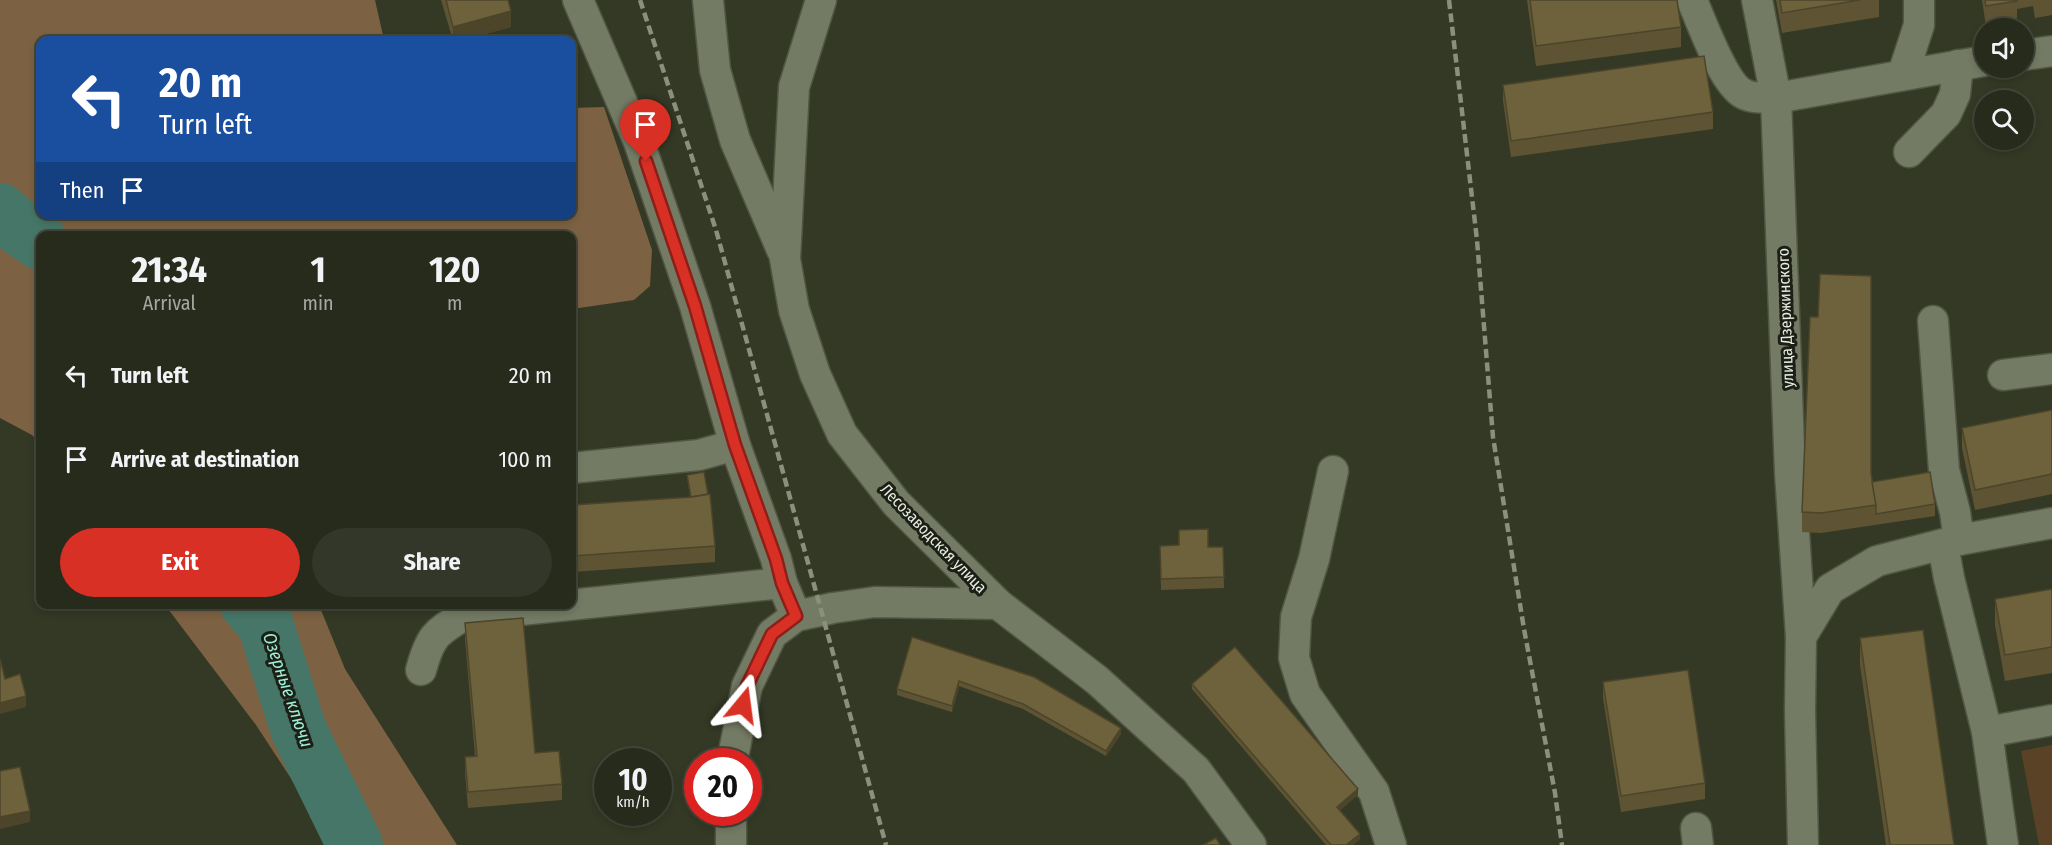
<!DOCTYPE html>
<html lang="en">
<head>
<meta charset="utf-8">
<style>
  body { margin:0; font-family:"Fira Sans Condensed",sans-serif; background:#333729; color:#f1f3f6; height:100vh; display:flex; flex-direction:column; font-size:22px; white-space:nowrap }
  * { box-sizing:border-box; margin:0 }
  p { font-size:20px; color:#a4a7a3 }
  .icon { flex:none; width:33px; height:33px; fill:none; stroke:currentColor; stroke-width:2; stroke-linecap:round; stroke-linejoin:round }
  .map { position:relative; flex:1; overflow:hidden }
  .panel { position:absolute; left:36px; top:231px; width:540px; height:378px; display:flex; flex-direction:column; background:#272b1c; border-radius:12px; box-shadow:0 3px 9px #0003,0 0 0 2px #43473b }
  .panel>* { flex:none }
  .hud { position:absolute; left:36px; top:36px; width:540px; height:183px; border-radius:12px; box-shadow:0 3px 9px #0003,0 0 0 2px #43473b; background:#1a4fa0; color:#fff; overflow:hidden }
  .buttons { position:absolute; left:1974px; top:18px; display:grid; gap:12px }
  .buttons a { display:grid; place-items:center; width:60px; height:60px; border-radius:50%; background:#272b1c; box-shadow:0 3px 9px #0003,0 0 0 2px #43473b; font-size:30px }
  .speed { position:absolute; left:594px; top:748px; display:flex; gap:12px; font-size:30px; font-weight:700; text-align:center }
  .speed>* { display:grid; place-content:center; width:78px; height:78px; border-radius:50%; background:#272b1c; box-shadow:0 3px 9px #0003,0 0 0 2px #43473b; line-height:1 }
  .speed small { font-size:15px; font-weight:400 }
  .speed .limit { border:9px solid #d22; background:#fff; color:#111 }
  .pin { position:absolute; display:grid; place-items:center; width:51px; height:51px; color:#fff; margin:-62px -26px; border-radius:50% 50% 50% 0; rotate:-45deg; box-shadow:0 0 6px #0007 }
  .pin .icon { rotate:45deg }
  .me { position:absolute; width:66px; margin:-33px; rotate:16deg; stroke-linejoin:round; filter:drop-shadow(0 0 4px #0008) }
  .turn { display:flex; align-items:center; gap:21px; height:126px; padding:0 24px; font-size:27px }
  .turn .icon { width:78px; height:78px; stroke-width:2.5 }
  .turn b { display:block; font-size:42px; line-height:51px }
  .then { display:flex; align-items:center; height:57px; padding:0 24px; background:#0003; gap:12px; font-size:22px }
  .eta { display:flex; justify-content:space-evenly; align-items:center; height:102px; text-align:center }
  .eta b { font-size:36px; font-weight:700; line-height:42px }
  .button { display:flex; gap:12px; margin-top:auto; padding:12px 24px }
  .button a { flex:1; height:69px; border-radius:36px; background:#d93025; color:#fff; font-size:24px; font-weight:700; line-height:69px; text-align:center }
  .button a+a { background:#333729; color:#f1f3f6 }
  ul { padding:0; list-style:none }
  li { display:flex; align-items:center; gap:18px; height:84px; padding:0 24px }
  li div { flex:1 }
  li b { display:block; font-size:22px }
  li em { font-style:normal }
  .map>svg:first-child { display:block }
  .green { fill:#5a4227 }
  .forest { fill:#7d6143 }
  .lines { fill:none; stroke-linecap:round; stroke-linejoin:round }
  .river { stroke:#467668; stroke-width:56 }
  .minor-casing { stroke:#515544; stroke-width:33 }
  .minor { stroke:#747b64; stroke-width:30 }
  .rail { stroke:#8b8f7e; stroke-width:4.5; stroke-dasharray:9 4.5; stroke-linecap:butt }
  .wall { fill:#5e5434 }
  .shaded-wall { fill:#4c452a }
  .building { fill:#6d623c; stroke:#4c452a; stroke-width:1.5 }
  .route-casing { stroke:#8d1f18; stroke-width:15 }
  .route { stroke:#d93025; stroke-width:10 }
  .labels { text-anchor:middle; stroke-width:6; stroke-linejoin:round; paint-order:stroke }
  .street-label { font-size:16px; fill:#e9ece0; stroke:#1c1f16 }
  .water-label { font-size:18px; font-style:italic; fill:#9ceed6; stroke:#1c1f16 }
</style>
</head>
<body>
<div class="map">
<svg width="2052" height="845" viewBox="0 0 2052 845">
  <rect width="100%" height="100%" fill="#343925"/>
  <!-- green -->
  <path class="green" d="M2052,745V845H2039L2021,751Z"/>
  <!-- forest -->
  <g class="forest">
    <path d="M0,0H375L384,40H40V214H572V108L604,107L652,250L650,286L634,300L572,309V236H40V443L32,435L0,418Z"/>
    <path d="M165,605H319L345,669L457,845H332L330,838L256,725Z"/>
  </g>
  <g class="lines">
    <!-- river -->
    <g class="river">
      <path d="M0,211L20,228L40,242"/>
      <path d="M248,604L265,623L299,731L355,845"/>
    </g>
    <defs>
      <g id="minor">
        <path d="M578,0L639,142L695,306L735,445L776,559L782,583L796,616"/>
        <path d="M708,0L715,70L735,140L782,250"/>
        <path d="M821,0L794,87L785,259L794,310L815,374L842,434L896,503L998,604L1097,680L1196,770L1251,845"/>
        <path d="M1692,0C1701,21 1724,85 1744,94C1753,99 1766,97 1776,98L1984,61"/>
        <path d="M1757,0L1776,98L1790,473L1801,637"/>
        <path d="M2024,55L2052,51"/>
        <path d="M1903,74L1919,25V0"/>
        <path d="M1909,152L1946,114L1955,94L1958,65"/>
        <path d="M1933,321L1944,470L1955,512L1959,540"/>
        <path d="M2003,375L2052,369"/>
        <path d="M572,468L699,455L735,445"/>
        <path d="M1333,471L1314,559L1296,617L1294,658L1305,694L1374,792L1391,845"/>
        <path d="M1943,545L1949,578L1987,732L2003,845"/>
        <path d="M421,670C430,637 435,633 463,616L782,583"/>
        <path d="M1987,732L2052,720"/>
        <path d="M732,762L747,686L772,634L796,616L833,608L875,602L998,604"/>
        <path d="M1696,828L1698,845"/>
        <path d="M731,845V813"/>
        <path d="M1803,845L1800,711L1801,637L1830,589L1877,561L1959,540L2052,523"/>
      </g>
    </defs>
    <!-- minor casing -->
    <use href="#minor" class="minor-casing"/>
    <!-- minor -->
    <use href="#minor" class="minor"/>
    <!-- rail -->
    <g class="rail">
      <path d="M640,0L716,230L886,845"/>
      <path d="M1449,0L1477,240L1493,437L1524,629L1555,793L1562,845"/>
    </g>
  </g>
  <!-- wall -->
  <g class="wall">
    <path d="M441,0H508L511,27L463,40H453Z"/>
    <path d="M1527,0H1677L1681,27V47L1536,66Z"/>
    <path d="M1776,0H1879V17L1782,33Z"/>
    <path d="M1982,0H2052V15L2035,18L2033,6L2017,9V21L1986,26Z"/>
    <path d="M1503,85L1713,112V129L1511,157L1503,101Z"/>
    <path d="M2052,410V494L1975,510L1962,448V428Z"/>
    <path d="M1871,473L1872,482L1935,504V516L1821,533L1802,532V512Z"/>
    <path d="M687,475L715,546V562L572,572V505L690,497Z"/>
    <path d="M1160,546L1223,547L1224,588L1161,590Z"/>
    <path d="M2052,589V673L2005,681L1995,625V599Z"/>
    <path d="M465,623L535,753L562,784V800L468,808L465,773V757L475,756L465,639Z"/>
    <path d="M912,637L1121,734L1106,756L1023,709L959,686L952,712L897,695V689Z"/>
    <path d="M1860,638L1954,845H1886L1860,665Z"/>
    <path d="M1603,682L1705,783V799L1621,812L1603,698Z"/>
    <path d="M1192,684L1358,795L1340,810L1360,839L1353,845H1326L1192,689Z"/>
  </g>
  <!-- shaded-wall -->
  <g class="shaded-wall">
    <path d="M511,11V27L463,40H453V27Z"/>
    <path d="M959,681V686L952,712V706Z"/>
    <path d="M26,696V707L0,714V703Z"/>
    <path d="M1121,728V734L1106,756V751Z"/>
    <path d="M1358,789V795L1337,813V807Z"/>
    <path d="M30,811V822L0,829V817Z"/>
    <path d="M1360,834V839L1353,845H1346Z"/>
  </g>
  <!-- building -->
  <g class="building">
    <path d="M446,0H508L511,11L453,27Z"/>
    <path d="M1530,0H1677L1681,27L1536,46Z"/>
    <path d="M1780,0H1860L1782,13Z"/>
    <path d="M1985,0H2017V1L1986,6Z"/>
    <path d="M1704,56L1713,112L1511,141L1503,85Z"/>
    <path d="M1820,274L1871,276V473L1876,505L1821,513L1802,512L1810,317H1818Z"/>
    <path d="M2052,410V474L1975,490L1962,428Z"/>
    <path d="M704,472L708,494L691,497L687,475Z"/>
    <path d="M1930,472L1935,504L1876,514V505L1872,482Z"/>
    <path d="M710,494L715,546L572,556V505L692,497Z"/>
    <path d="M1208,529V547H1223L1224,577L1161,579L1160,546L1179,545V530Z"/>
    <path d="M2052,589V647L2005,655L1995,599Z"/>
    <path d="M523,618L535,753L559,751L562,784L468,792L465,757L477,756L465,623Z"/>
    <path d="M1923,630L1954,845H1890L1860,638Z"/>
    <path d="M912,637L1034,677L1121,728L1106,751L1023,704L959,681L952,706L897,689Z"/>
    <path d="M1235,647L1358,789L1337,807L1360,834L1346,845H1331L1192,684Z"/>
    <path d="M0,659L5,679L20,674L26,696L0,703Z"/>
    <path d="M1688,670L1705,783L1621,796L1603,682Z"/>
    <path d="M20,767L30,811L0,817V771Z"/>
    <path d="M1216,838L1220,845H1203Z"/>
  </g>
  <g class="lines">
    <defs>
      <path id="route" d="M646,161L695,306L735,445L776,559L782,583L796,616L772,634L747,686L743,705"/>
    </defs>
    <!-- route casing -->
    <use href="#route" class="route-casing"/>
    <!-- route -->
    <use href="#route" class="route"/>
  </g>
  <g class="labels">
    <!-- street labels -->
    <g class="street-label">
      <text transform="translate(1785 318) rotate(-92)" y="6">улица Дзержинского</text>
      <text transform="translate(934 538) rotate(46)" y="6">Лесозаводская улица</text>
    </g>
    <!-- water labels -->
    <g class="water-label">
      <text transform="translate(288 690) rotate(71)" y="6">Озерные ключи</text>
    </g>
  </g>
</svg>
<div class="buttons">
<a><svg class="icon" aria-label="sound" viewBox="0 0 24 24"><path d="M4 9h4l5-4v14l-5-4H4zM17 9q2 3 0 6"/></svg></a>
<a><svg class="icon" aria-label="search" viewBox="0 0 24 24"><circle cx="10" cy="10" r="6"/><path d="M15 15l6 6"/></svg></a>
</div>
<div class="speed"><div>10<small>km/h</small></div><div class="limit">20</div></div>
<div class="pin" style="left:646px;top:161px;background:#d93025"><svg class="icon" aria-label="arrive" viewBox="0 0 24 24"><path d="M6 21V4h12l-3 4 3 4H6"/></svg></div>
<svg class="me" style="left:743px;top:705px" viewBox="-20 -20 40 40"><path d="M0-17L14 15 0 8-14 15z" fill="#d93025" stroke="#fff" stroke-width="4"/></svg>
<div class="hud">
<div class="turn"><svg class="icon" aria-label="left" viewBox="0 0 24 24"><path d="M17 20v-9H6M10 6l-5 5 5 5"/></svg><div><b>20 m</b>Turn left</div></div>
<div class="then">Then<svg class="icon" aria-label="arrive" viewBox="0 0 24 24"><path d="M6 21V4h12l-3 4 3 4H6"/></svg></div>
</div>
<section class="panel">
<div class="eta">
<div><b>21:34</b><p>Arrival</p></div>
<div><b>1</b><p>min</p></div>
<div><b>120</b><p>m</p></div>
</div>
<ul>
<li><svg class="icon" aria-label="left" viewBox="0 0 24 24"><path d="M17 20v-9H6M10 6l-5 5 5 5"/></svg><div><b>Turn left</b></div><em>20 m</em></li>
<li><svg class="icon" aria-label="arrive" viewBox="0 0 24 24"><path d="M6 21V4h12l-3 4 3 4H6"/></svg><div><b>Arrive at destination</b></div><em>100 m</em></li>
</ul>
<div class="button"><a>Exit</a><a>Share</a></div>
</section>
</div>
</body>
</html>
